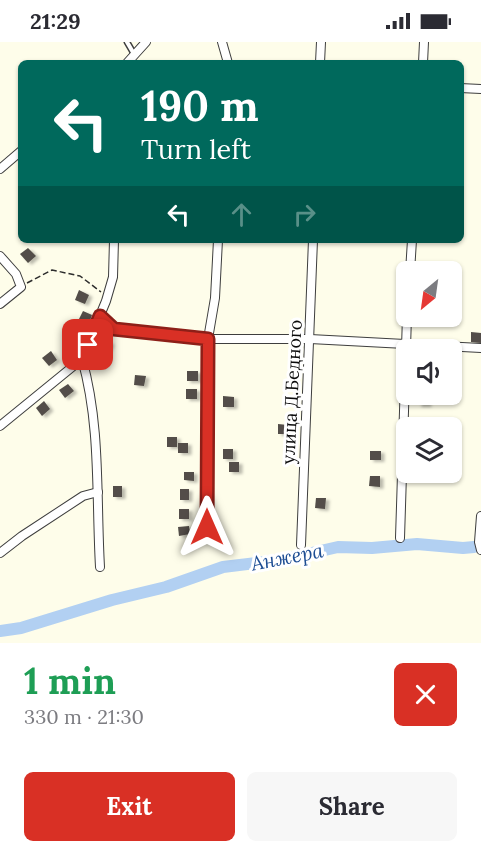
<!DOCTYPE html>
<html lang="en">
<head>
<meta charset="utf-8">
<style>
  body { margin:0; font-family:Lora,serif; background:#f7f7f7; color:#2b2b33; height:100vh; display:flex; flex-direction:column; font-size:22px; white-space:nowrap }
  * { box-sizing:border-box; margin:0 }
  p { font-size:20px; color:#7c7c81 }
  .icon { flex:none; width:33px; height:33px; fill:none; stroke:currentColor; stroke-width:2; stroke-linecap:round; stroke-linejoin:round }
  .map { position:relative; height:601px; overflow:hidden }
  .details { display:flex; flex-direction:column; background:#fff; flex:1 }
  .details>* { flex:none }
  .hud { position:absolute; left:18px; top:18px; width:446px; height:183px; border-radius:9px; box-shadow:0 2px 4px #0004; background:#00695c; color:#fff; overflow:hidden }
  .needle { width:39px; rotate:209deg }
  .tools { position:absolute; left:396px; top:219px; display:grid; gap:12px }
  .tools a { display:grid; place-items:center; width:66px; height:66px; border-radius:9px; background:#fff; box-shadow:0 2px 4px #0004; font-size:30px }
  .pin { position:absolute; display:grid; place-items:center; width:51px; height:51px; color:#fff; margin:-26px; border-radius:12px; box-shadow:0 3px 9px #0006 }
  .me { position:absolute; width:66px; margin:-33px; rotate:0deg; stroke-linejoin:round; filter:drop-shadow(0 0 4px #0008) }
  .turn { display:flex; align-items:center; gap:21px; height:126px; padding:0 24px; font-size:27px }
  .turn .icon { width:78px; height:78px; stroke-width:2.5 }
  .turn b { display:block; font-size:42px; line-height:51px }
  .lanes { display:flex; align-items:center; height:57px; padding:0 24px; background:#0003; justify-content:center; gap:30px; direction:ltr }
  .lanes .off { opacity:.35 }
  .round { display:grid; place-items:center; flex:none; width:63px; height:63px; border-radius:9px; background:#f7f7f7 }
  .summary { display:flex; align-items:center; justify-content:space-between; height:102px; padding:0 24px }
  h1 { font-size:36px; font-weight:800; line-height:45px; color:#1e9e55 }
  .action { display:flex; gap:12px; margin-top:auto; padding:12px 24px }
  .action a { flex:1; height:69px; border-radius:9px; background:#d93025; color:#fff; font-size:24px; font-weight:800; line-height:69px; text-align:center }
  .action a+a { background:#f7f7f7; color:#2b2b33 }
  .status { display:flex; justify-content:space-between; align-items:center; height:42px; padding:0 30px; background:#fff; direction:ltr }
  .status svg { height:16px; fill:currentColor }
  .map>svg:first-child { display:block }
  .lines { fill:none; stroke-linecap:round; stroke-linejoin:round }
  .river { stroke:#b2d0f2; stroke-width:12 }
  .building { fill:#524e48; filter:url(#shadow) }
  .lane-casing { stroke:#3e3e3e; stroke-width:7 }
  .street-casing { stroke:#3e3e3e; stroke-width:10 }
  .path { stroke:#2d2d2d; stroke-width:1.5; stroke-dasharray:6 3; stroke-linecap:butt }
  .lane { stroke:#fff; stroke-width:4 }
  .street { stroke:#fff; stroke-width:8 }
  .route-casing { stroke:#8d1f18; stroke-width:15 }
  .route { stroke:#d93025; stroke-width:10 }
  .labels { text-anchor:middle; stroke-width:6; stroke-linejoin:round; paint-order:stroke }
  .street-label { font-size:18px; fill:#0b0b0b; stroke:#fff }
  .water-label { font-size:20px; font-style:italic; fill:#1d4d93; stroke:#fff }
</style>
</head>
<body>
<div class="status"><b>21:29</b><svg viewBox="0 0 49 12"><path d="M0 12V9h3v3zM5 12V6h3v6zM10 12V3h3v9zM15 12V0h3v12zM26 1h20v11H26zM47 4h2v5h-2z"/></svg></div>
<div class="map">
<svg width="481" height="601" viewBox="0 0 481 601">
  <defs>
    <filter id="shadow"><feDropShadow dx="3.5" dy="2" stdDeviation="1.5" flood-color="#0004"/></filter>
  </defs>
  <rect width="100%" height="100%" fill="#fefdea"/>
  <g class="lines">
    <!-- river -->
    <path class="river" d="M0,589L21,586L112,558L166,545L223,525L281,518L338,505L372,506L417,502L463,506L474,505"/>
  </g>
  <!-- building -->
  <g class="building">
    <path d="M28,206L36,214L28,221L20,212Z"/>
    <path d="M79,248L89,253L85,262L75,258Z"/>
    <path d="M83,269L92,273L89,281L79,277Z"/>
    <path d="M471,290L481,291V301L471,300Z"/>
    <path d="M102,297L111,301L107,310L98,307Z"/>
    <path d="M51,309L57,318L49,324L42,316Z"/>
    <rect x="187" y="329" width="11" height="10"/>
    <path d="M135,333L146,334L144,344L134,343Z"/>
    <path d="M68,342L74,349L65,356L59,348Z"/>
    <rect x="186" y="347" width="11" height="10"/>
    <path d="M223,354L234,355V365H223Z"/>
    <rect x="418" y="354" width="10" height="9"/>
    <path d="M44,359L50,367L42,374L36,366Z"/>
    <path d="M278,382L288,383L287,392H278Z"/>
    <rect x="167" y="395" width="10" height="10"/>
    <rect x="178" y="401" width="10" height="10"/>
    <rect x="223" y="407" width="10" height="10"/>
    <rect x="370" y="409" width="11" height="9"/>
    <rect x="229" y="420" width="10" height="10"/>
    <path d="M184,430H194V439L184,438Z"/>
    <path d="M370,434H380V445L369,444Z"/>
    <rect x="113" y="444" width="9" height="11"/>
    <rect x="180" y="447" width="9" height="11"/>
    <path d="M316,456H326L325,467L315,466Z"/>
    <rect x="179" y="467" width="10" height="10"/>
    <path d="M189,484L190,492L179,494L178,485Z"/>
  </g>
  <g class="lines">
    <defs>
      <path id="lane" d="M127,0L134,12"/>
      <g id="street">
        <path d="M222,0L228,21"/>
        <path d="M127,21L146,0"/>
        <path d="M320,21L321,0"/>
        <path d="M423,21L424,0"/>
        <path d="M460,46L481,47"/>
        <path d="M0,127L21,109"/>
        <path d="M0,214L16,232L21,245L0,262"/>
        <path d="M410,230L412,198"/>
        <path d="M100,274L114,287L208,297H310L481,306"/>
        <path d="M82,317C101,384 96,455 100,525"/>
        <path d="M82,317L106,259L113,235L114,198"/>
        <path d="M0,384L82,317"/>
        <path d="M481,474L479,500L481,508"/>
        <path d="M207,485L208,297L215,256L218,198"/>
        <path d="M400,496L407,274"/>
        <path d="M301,503L313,198"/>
        <path d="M0,511L22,494L83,454L98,450"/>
      </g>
    </defs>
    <!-- lane casing -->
    <use href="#lane" class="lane-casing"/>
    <!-- street casing -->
    <use href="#street" class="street-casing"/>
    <!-- path -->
    <path class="path" d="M27,241L52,228L80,234L101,250"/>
    <!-- lane -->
    <use href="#lane" class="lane"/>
    <!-- street -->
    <use href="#street" class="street"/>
  </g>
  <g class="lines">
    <defs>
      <path id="route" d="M88,303L100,274L114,287L208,297L207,485"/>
    </defs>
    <!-- route casing -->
    <use href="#route" class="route-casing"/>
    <!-- route -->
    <use href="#route" class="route"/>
  </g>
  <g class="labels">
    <!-- street labels -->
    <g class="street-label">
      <text transform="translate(292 350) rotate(-87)" y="6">улица Д.Бедного</text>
    </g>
    <!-- water labels -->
    <g class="water-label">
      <text transform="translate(287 515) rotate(-11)" y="7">Анжера</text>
    </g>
  </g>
</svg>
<div class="tools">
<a><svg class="needle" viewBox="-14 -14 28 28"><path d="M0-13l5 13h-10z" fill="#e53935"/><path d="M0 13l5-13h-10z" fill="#7c7c81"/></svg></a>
<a><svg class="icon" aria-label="sound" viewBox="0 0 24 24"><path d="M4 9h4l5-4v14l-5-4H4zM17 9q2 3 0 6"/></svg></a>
<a><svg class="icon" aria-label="layers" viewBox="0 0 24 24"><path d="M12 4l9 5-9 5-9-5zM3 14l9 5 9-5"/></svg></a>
</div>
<div class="pin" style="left:88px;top:303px;background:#d93025"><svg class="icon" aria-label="arrive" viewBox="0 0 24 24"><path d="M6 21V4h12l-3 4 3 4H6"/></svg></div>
<svg class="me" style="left:207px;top:485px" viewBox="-20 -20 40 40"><path d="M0-17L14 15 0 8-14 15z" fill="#d93025" stroke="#fff" stroke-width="4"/></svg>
<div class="hud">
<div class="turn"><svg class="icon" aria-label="left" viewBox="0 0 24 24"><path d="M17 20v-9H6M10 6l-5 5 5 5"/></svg><div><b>190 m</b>Turn left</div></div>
<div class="lanes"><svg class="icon" aria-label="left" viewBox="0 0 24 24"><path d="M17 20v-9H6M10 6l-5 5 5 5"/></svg><svg class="icon off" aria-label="ahead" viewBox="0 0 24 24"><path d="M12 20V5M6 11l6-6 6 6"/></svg><svg class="icon off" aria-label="right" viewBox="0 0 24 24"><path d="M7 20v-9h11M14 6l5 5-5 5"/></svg></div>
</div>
</div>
<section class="details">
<div class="summary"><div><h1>1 min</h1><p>330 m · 21:30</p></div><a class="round" style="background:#d93025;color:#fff"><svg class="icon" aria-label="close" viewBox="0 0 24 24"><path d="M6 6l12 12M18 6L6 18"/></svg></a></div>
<div class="action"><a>Exit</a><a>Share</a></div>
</section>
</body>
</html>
